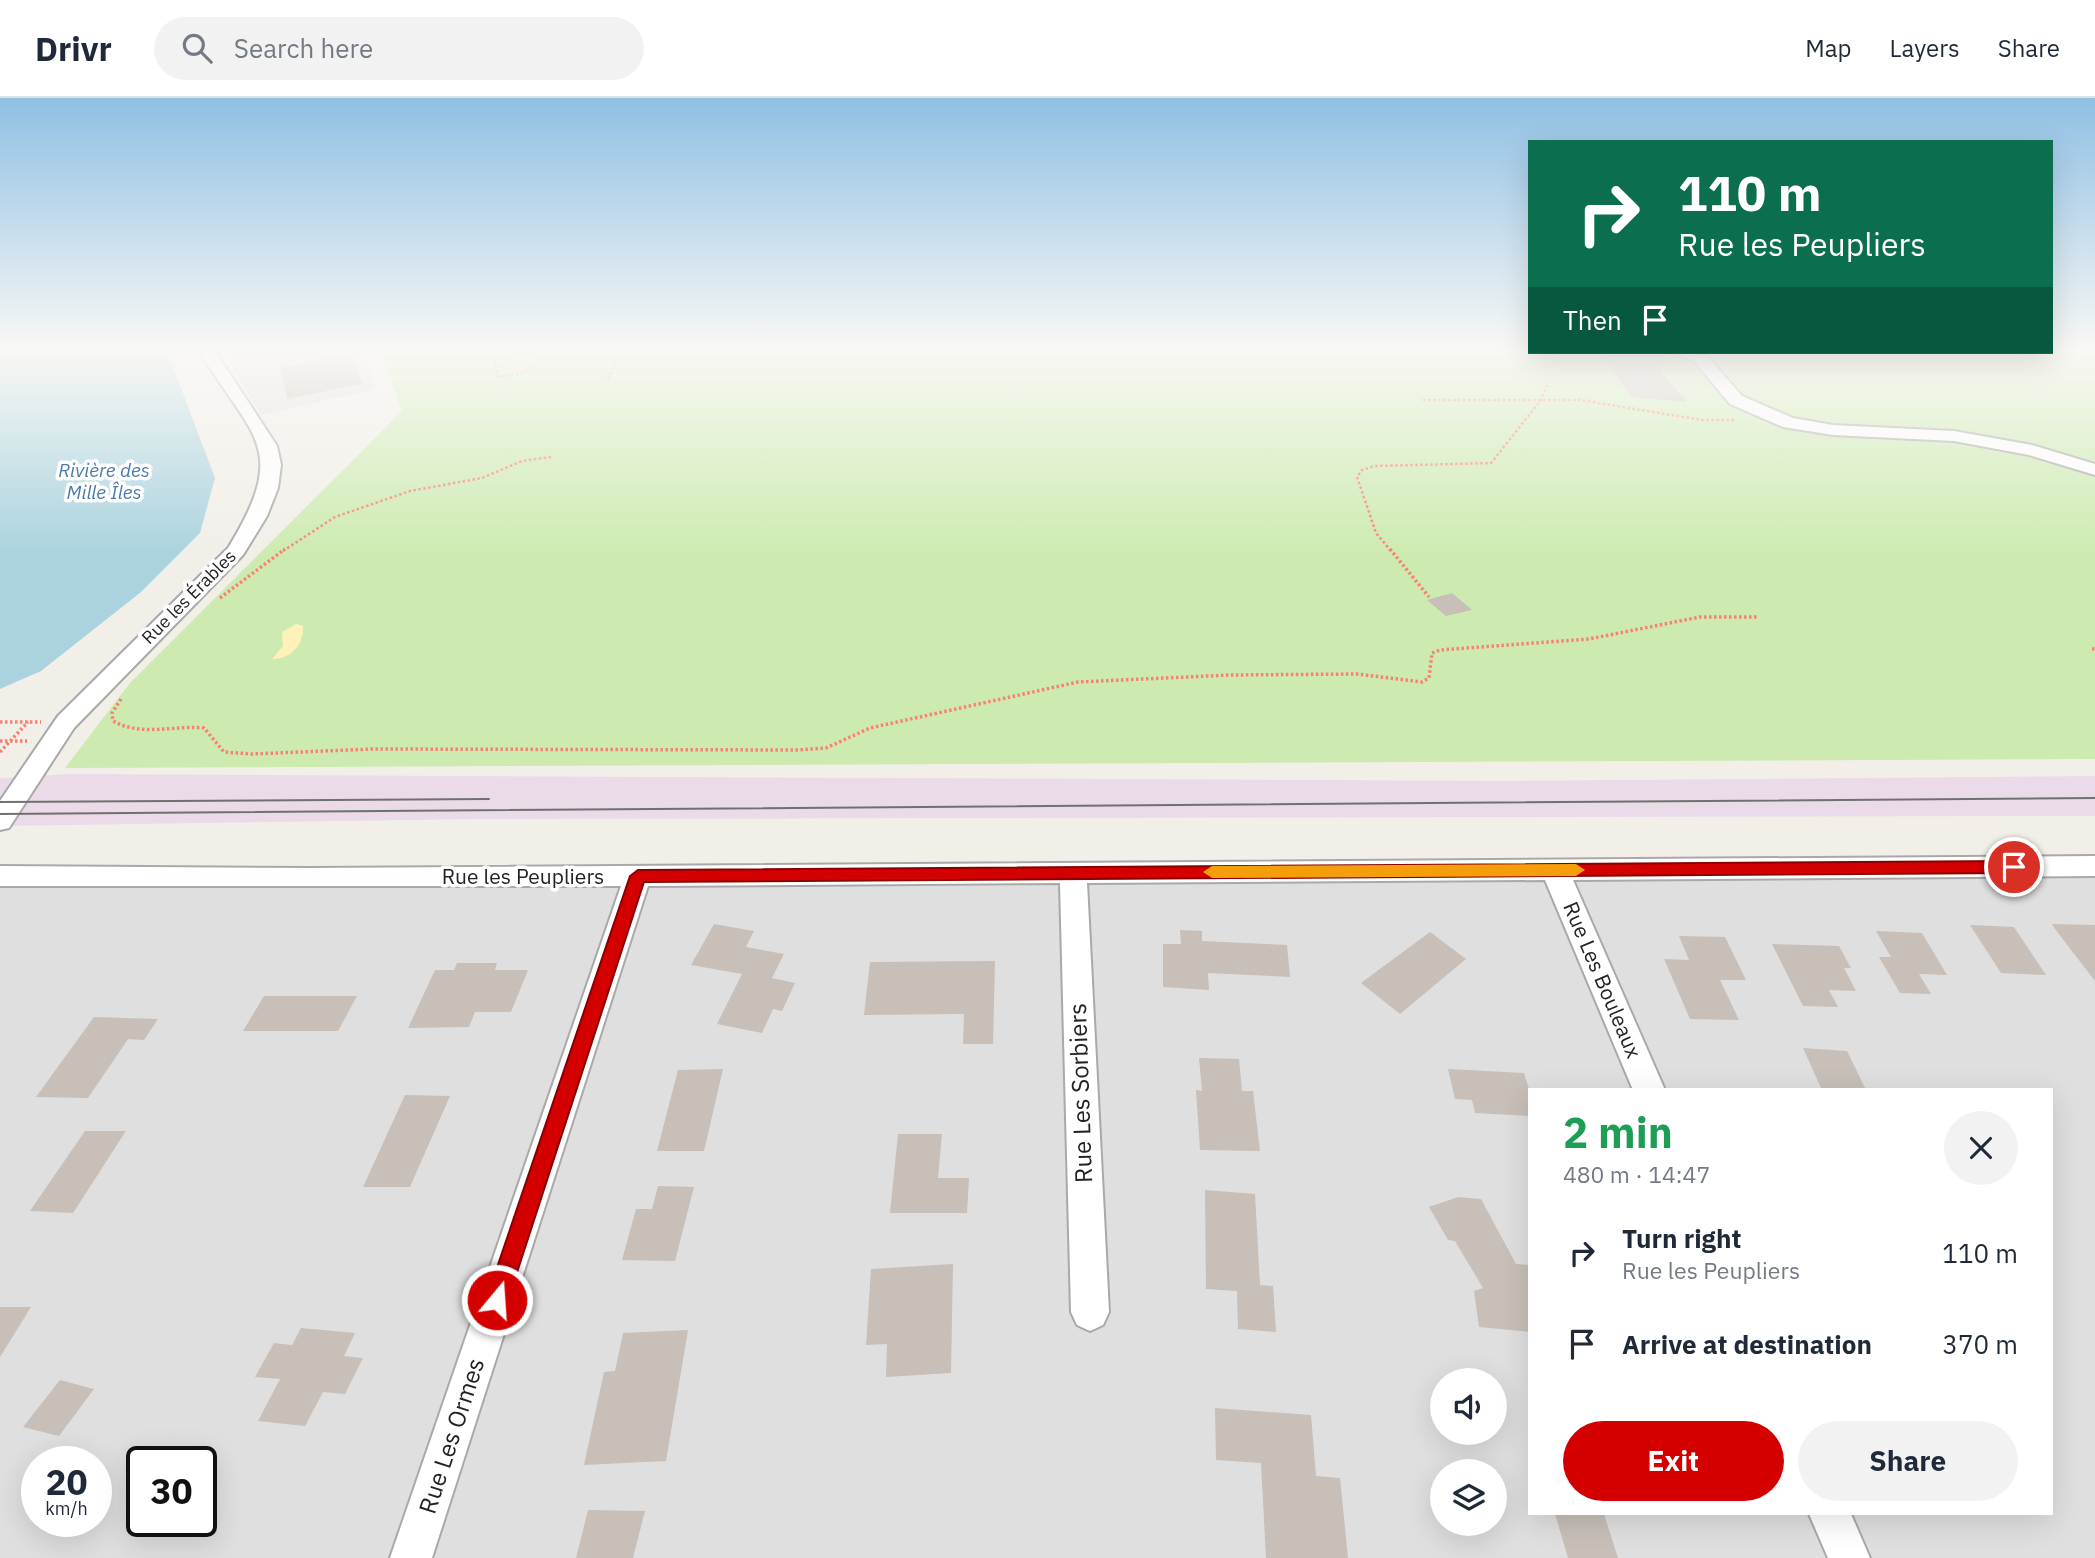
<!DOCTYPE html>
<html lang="en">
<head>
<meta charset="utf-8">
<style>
  body { margin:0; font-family:"IBM Plex Sans",sans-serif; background:#f2f2f3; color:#1f2937; height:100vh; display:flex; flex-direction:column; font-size:26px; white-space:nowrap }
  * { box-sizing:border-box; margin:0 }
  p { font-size:23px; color:#747a83 }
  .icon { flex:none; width:38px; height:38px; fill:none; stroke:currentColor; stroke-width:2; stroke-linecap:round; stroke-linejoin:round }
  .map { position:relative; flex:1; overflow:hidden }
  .panel { position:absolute; left:1528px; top:990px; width:525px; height:427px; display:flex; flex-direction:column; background:#fff; border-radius:0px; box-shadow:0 7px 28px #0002 }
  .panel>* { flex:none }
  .banner { position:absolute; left:1528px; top:42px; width:525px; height:214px; border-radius:0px; box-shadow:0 7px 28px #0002; background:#0b6e4f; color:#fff; overflow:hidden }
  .fabs { position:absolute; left:1430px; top:1270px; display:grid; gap:14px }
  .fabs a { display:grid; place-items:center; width:77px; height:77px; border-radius:50%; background:#fff; box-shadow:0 7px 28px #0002; font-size:35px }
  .speed { position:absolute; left:21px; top:1348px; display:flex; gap:14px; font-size:35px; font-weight:700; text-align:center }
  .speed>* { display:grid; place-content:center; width:91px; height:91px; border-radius:50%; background:#fff; box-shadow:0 7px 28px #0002; line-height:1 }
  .speed small { font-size:18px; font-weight:400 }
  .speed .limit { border:4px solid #111; border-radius:10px; background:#fff; color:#111 }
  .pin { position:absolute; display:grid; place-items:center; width:60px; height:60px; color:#fff; margin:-30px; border:4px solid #fff; border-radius:50%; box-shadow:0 2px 7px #0007 }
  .me { position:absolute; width:77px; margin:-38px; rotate:18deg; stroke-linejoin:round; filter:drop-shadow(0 0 5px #0008) }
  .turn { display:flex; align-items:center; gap:24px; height:147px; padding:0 35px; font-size:32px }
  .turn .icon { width:91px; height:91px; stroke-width:2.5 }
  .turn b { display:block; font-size:49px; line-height:60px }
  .then { display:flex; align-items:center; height:66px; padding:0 35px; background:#0003; gap:14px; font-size:26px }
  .round { display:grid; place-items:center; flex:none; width:74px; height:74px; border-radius:37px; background:#f2f2f3 }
  .overview { display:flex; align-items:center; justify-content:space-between; height:119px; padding:0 35px }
  h1 { font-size:42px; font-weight:700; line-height:52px; color:#1e9e55 }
  .action { display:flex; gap:14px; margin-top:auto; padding:14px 35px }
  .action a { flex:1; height:80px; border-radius:42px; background:#d40000; color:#fff; font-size:28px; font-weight:700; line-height:80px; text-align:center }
  .action a+a { background:#f2f2f3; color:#1f2937 }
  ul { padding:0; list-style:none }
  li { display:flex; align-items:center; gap:21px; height:91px; padding:0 35px }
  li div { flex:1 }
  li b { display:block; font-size:26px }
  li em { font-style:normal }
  header { display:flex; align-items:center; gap:42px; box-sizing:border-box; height:98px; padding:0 35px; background:#fff; border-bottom:2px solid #e0e1e3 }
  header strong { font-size:33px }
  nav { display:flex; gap:38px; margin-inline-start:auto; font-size:24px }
  .search { width:490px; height:63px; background:#f2f2f3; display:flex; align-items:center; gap:18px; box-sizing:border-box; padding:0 24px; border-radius:38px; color:#747a83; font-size:26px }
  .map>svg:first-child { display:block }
  .residential { fill:#e0dfdf; fill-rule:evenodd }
  .industrial { fill:#ebdbe8 }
  .grass { fill:#cdebb0 }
  .sand { fill:#fff1ba }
  .water { fill:#aad3df }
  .building { fill:#c7bfb8 }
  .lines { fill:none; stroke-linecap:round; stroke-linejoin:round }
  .minor-casing { stroke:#a9a9a9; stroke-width:4 }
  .path-far1 { stroke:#fa8072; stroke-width:2.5; stroke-dasharray:2.5 2.5; stroke-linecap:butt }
  .path { stroke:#fa8072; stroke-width:3.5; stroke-dasharray:2.5 2.5; stroke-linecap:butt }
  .minor { fill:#fff; fill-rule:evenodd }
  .tram { stroke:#707070; stroke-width:2 }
  .route { fill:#d40000; stroke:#8a0000; stroke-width:2 }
  .slow { fill:#f59e0b }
  .labels { text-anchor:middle; stroke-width:7; stroke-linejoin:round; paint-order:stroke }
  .far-street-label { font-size:18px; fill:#222; stroke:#fff }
  .far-water-label { font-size:19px; font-style:italic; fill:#4a7aab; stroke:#fff }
  .street-label { font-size:21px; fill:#222; stroke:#fff }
  .near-street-label { font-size:24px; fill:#222; stroke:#fff }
</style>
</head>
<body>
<header>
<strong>Drivr</strong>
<div class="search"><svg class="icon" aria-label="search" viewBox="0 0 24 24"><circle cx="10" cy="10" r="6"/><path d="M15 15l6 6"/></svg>Search here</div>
<nav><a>Map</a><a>Layers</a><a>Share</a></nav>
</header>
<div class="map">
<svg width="2095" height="1460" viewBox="0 0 2095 1460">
  <rect width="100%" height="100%" fill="#f2efe9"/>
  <!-- residential -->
  <g class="residential">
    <path d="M223,253H365L375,291L261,317Z"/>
    <path d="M2095,758V1460H0V773ZM1530,992H2051V1416H1530ZM1442,1283H1494V1335H1442ZM37,1363H96V1423H37ZM142,1363H201V1423H142ZM1442,1374H1494V1426H1442Z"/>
  </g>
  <!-- industrial -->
  <path class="industrial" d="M68,676L1506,683L2095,678V718L479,721L0,728V680Z"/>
  <!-- grass -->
  <path class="grass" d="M381,253H2095V661L65,670L130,585L402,313Z"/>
  <!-- sand -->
  <path class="sand" d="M296,526L303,528C304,546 291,562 272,561L283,548L282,534Z"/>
  <!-- water -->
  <path class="water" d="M0,253H167L215,380L200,435L141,494L41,573L0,591Z"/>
  <!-- building -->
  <g class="building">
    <path d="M1601,254H1665L1662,275L1687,304L1631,299Z"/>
    <path d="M352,256L362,286L287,301L280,270Z"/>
    <path d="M1452,495L1472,512L1446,518L1427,502Z"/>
    <path d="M714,826L754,833L746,849L784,856L772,880L795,885L782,913L773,911L762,935L717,926L742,876L691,867Z"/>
    <path d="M2052,826L2095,827V883L2055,831Z"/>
    <path d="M1970,827L2014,829L2046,877L2001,875Z"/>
    <path d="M1180,832L1202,833V843L1287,847L1290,879L1208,875L1209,892L1163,889V846H1181Z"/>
    <path d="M1876,833L1922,835L1947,877L1919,876L1931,896L1900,895L1879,859H1891Z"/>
    <path d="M1430,834L1466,861L1400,916L1361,885Z"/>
    <path d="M1679,838L1725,839L1746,882H1720L1739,922L1690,921L1664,861L1689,862Z"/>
    <path d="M1772,846L1839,848L1851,870H1844L1856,893L1829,892L1838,909L1803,908Z"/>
    <path d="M995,863L993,946H963L964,916L864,917L870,864Z"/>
    <path d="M457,865H497L495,872H528L511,914H475L469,929L408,930L435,872H454Z"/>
    <path d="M264,898H357L338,933H243Z"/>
    <path d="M94,919L158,921L144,942L128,941L88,1000L36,999Z"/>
    <path d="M1803,950L1847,953L1866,992H1822Z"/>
    <path d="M1199,960L1239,961L1242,993H1253L1260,1053L1200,1052L1196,992L1202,993Z"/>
    <path d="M723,971L704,1053H657L678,972Z"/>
    <path d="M1448,971L1524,975L1530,994V1018L1475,1015L1472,1002L1455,1001Z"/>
    <path d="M405,997L450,998L410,1089H363Z"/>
    <path d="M85,1033H126L73,1115L30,1113Z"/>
    <path d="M898,1036H942L938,1080H969L967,1115H890Z"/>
    <path d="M658,1088L694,1089L675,1163L622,1162L636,1111H652Z"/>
    <path d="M1205,1092L1255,1096L1260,1187L1273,1188L1276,1234L1238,1231L1237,1193L1206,1191Z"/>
    <path d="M1458,1099L1481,1101L1516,1166L1530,1167V1234L1479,1229L1474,1193L1483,1190L1455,1143L1448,1142L1429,1109Z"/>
    <path d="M953,1166L951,1275L886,1279L887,1246L866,1247L871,1171Z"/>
    <path d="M0,1209H31L0,1259Z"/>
    <path d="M301,1230L355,1235L344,1258L363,1260L345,1296L323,1294L305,1328L258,1323L280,1281L255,1279L274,1245L292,1247Z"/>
    <path d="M688,1232L666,1363L584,1367L604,1274L615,1273L623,1235Z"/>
    <path d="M60,1282L94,1291L59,1338L23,1329Z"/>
    <path d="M1215,1310L1311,1317L1316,1378L1340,1380L1348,1460H1266L1261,1365L1216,1362Z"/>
    <path d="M588,1412L645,1413L633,1460H576Z"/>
    <path d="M1555,1416H1604L1618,1460H1568Z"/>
  </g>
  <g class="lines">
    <defs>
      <g id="minor">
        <path d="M199,253H215L277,348L281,367L278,390L267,418L243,457L74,630L9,730L0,732V703L58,618L228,450C290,349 253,341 199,253Z"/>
        <path d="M1674,254L1706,257L1742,298L1793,320L1833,327L1954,333L2032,347L2095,366V377L2029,357L1954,343L1833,337L1783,329L1730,306L1694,263Z"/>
        <path d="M2095,758V778L1573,782L1665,992H1633L1545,782L1087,785L1109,1214L1103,1227L1090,1233L1077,1227L1071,1214L1060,785L648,788L432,1460H390L621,788H0V768L311,770Z"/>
        <path d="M1809,1416H1851L1870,1460H1828Z"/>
      </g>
    </defs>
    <!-- minor casing -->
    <use href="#minor" class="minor-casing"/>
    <!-- path-far1 -->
    <g class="path-far1">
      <path d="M433,253L438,260L467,262L560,253"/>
      <path d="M491,259L495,263L497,278C519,279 535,270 551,256"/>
      <path d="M608,281L615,264L609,253"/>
      <path d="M1423,302H1580L1702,322H1735"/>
      <path d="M283,453L335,419L410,393L482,380L522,363L551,359"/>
      <path d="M1391,453L1376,435L1357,379L1362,372L1375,368L1491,365L1541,302L1547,287"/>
    </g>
    <!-- path -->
    <g class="path">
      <path d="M1390,451L1429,499"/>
      <path d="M220,500L285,451"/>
      <path d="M2092,551H2095"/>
      <path d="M121,601L112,615L113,623C142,639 173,627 204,630L224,654L252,656L373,651L797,652L826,650L870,630L1078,584L1230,577L1357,576L1422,584L1429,580L1432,555L1440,552L1589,541L1700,519H1758"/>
      <path d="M0,624H41"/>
      <path d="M0,643H27"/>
      <path d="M0,654L28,624"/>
    </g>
    <!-- minor -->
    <use href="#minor" class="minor"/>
    <!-- tram -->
    <g class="tram">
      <path d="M0,704L489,701"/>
      <path d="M0,716L2095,700"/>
    </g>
  </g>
  <!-- sky -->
  <linearGradient id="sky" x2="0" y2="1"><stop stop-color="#8fc0e4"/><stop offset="0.55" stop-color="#f9f8f5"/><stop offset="1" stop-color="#f9f8f5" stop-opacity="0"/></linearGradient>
  <rect width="2095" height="457" fill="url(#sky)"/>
  <!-- route -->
  <path class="route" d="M2014,763L2022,769L2014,775L644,784L508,1202L505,1210L497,1214L489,1210L486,1202L630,778L638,772Z"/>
  <!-- slow -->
  <path class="slow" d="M1576,766L1585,772L1576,778L1212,780L1203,774L1212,768Z"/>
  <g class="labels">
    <!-- far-street labels -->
    <g class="far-street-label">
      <text transform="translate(189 499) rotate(-45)" y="6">Rue les Érables</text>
    </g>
    <!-- far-water labels -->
    <g class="far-water-label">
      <text x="104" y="379">Rivière des<tspan x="104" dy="22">Mille Îles</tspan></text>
    </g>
    <!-- street labels -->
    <g class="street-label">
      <text x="523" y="786">Rue les Peupliers</text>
      <text transform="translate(1602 882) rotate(67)" y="7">Rue Les Bouleaux</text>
    </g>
    <!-- near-street labels -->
    <g class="near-street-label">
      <text transform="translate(1081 995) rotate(-92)" y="8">Rue Les Sorbiers</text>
      <text transform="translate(452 1338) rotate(-72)" y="8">Rue Les Ormes</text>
    </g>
  </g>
</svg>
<div class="fabs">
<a><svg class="icon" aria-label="sound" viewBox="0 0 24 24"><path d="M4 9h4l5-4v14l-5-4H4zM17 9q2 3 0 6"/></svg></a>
<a><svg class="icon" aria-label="layers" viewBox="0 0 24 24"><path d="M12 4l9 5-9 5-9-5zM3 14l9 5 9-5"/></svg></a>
</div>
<div class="speed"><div>20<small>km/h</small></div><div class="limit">30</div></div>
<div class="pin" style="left:2014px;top:769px;background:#d93025"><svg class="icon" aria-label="arrive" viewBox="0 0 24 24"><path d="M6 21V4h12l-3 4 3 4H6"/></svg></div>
<svg class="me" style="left:497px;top:1202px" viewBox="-20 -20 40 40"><circle r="17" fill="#d40000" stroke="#fff" stroke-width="3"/><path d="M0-11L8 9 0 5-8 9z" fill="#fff"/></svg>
<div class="banner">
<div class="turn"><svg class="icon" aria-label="right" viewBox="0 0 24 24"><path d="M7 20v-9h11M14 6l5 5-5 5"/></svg><div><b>110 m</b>Rue les Peupliers</div></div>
<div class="then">Then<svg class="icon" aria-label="arrive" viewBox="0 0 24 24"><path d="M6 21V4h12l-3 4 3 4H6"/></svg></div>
</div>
<section class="panel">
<div class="overview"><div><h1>2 min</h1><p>480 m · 14:47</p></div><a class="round"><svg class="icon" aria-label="close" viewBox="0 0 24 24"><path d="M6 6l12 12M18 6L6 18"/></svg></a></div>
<ul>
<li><svg class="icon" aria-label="right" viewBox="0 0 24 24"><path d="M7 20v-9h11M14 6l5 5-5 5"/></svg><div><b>Turn right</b><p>Rue les Peupliers</p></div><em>110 m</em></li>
<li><svg class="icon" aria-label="arrive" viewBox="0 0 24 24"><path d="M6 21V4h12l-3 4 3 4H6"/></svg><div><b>Arrive at destination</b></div><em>370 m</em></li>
</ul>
<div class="action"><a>Exit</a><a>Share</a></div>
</section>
</div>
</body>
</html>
